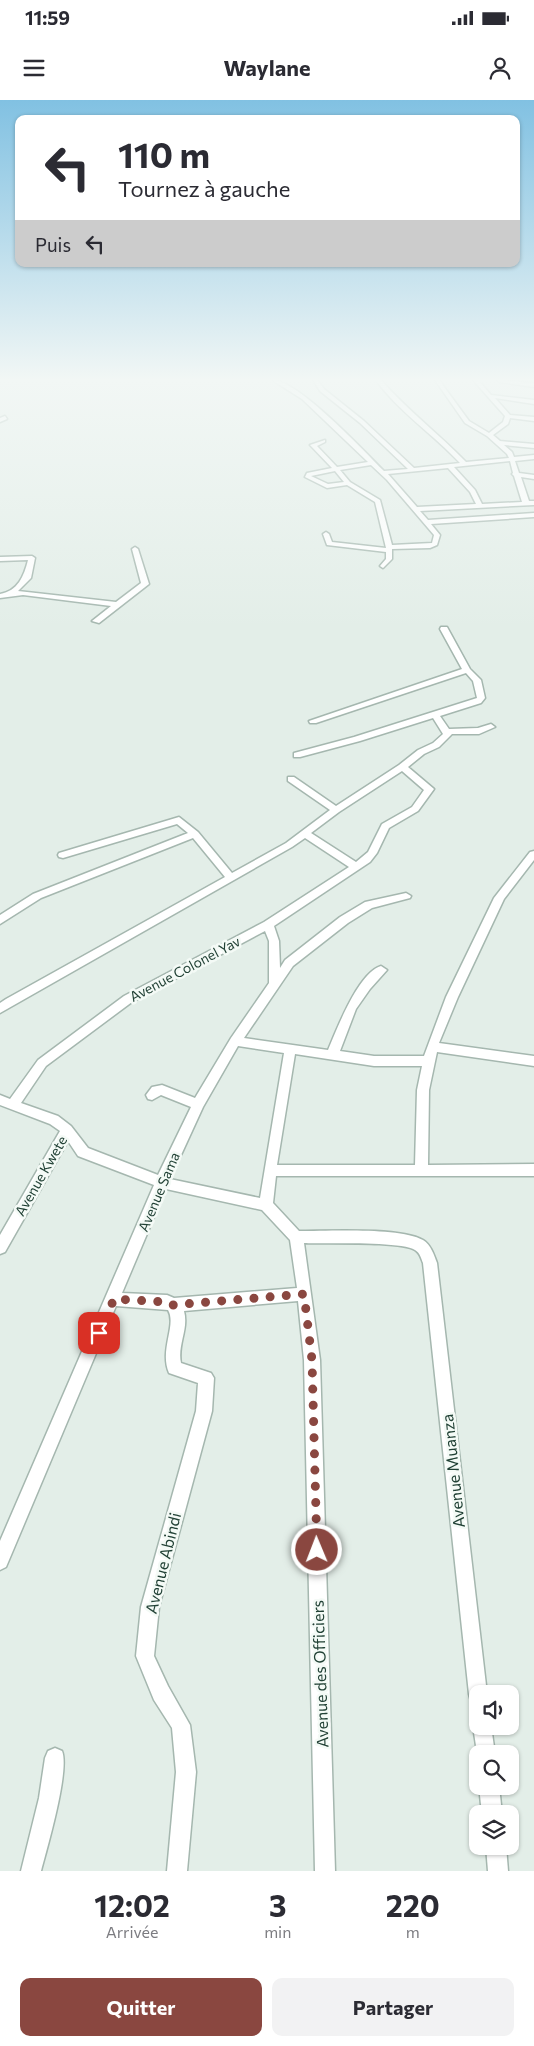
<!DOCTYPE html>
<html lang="fr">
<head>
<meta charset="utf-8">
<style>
  body { margin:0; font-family:Commissioner,sans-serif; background:#f2f2f3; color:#2b2b33; height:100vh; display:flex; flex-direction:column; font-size:19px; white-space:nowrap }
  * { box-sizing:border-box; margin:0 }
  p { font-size:16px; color:#7c7c81 }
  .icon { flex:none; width:28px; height:28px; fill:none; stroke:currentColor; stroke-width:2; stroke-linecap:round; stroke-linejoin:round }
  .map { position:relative; height:1771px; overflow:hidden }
  .details { display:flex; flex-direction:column; background:#fff; flex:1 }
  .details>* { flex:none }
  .hud { position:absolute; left:15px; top:15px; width:505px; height:152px; border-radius:10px; box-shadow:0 1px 4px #0004; background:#fff; color:#2b2b33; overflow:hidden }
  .controls { position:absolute; left:469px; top:1585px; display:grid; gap:10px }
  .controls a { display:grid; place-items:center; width:50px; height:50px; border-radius:10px; background:#fff; box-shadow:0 1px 4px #0004; font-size:25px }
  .pin { position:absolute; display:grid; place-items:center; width:42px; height:42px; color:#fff; margin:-21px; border-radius:10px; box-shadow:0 2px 8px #0006 }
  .me { position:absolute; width:55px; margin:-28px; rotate:359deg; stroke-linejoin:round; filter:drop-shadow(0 0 4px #0008) }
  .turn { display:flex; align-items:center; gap:18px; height:105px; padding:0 20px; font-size:22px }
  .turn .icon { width:65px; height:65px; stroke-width:2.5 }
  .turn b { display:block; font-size:35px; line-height:42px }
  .then { display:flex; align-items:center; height:48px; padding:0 20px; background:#0003; gap:10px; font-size:19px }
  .eta { display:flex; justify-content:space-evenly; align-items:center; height:85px; text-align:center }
  .eta b { font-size:30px; font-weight:700; line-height:35px }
  .action { display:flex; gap:10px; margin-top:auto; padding:10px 20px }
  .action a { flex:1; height:58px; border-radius:10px; background:#8a4740; color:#fff; font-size:20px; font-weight:700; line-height:58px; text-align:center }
  .action a+a { background:#f2f2f3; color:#2b2b33 }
  .status { display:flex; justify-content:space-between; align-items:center; height:35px; padding:0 25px; background:#fff; direction:ltr }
  .status svg { height:14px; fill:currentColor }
  header { display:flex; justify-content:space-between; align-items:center; height:65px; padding:0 20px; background:#fff; font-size:22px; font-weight:700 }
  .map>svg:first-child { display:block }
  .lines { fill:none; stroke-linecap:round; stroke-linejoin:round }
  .street-casing { stroke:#a5b7af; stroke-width:3 }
  .street { fill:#fff; fill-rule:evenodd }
  .route { stroke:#8a4740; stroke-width:9; stroke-dasharray:0 16.2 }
  .labels { text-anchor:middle; stroke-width:5; stroke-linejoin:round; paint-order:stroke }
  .street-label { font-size:14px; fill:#214135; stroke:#f4faf6 }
  .near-street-label { font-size:16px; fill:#214135; stroke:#f4faf6 }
</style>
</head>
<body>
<div class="status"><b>11:59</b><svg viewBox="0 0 49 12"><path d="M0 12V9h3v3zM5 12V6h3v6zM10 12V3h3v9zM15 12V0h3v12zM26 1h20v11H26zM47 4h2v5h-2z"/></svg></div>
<header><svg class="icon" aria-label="menu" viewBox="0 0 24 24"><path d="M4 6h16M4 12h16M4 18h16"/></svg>Waylane<svg class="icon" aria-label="person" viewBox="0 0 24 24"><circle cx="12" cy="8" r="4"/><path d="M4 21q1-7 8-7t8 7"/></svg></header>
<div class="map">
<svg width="534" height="1771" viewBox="0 0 534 1771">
  <rect width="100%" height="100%" fill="#e3eee8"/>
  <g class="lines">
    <defs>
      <g id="street">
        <path d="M272,280C297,279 365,352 384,371L408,369L360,323L320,291L313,280H317L324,289L364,321L414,368L460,363C433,334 399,312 376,280H381C407,310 439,334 466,362L509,358L507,354L487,336L465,323L435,280H439L469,321L489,333L503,322L505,316L473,280H478L491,295L534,300V304L495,298L510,315L534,317V321L510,318L508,324L493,335L500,341L534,344V348L504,345L512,352L514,357L534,355V359L515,361L519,373L534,375V379L521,377L529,401H534V405L420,411L428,420L534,413V417L431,424L440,435L437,445L430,448L392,449V459L383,468L380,466L386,459V452L327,445L323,434L326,432L329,434L332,442L386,448L375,402L347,385L327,388L305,377L307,373L332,368L310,345L325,340V342L317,346L337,367L368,362L302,299ZM510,361L513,373L512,374L514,376L522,402L482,404L475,390L454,367ZM371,365L387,380L434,435L432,443L392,445L380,400L350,382L340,370ZM448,368L470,392L476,404L417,407L388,374ZM335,371L344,382L328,384L311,376Z"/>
        <path d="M497,280L534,283V287L500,282Z"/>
        <path d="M5,316L7,319L0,322V318Z"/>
        <path d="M135,447L138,449L149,484L99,523L92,521L111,506L23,495L0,498V494C18,491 24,476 28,460L0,461V457L32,456L35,458L31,478L18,491L116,502L141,483L132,449Z"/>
        <path d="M441,527H447L470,569L481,580L485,598L481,603L440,616L449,629L478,628L491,624L495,627L479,634H452L439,647L424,654L408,667L434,689L418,711L389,728L377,753L370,762L274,826L279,841L280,868L285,860L340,817L365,802L406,793L411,796L410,798L372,808L348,823L293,866L244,938L328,950C337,929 358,873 381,866L387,870L370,889L356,909L340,951L374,956H424L446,897L494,798L530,752L534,751V760L504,799L458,897L439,943L534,956V966L437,952L429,990L428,1065L534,1064V1076H276L273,1103L299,1131C328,1131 400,1127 423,1140C431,1145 434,1155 437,1163L487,1594H478V1603L471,1601L469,1594L423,1163C421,1158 420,1153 415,1150C401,1141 325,1144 304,1143L320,1260L335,1771H315L304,1260L298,1201L184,1211C189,1229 177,1245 181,1263L211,1273L214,1278L212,1311L159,1507L154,1556L168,1586L190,1625L196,1672L187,1771H167L176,1672L172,1628L154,1600L136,1556L141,1507L196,1311L198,1283L169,1273C159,1250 177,1225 168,1210L116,1206L6,1467L0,1470V1441L154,1085L78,1056L68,1041L5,1152L0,1154V1135L60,1031L50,1024L0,1005V995L10,999L38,960L124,896L264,822L349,767L305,738L292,747L0,913V903L6,899L225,777L193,738L41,798L0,824V815L33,794L188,733L177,724L63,758L59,757L58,755L59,753L179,717L198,732L232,773L286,743L330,710L288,681V677H294L336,706L399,665L418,650L433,643L443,634L433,618L360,641L300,657H294V653L354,637L477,598L473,581L466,573L316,623H310L309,621L462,569L440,529ZM402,671L424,690L412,707L382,724L368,752L356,762L311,733L339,712ZM265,831L269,841V883L231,938L195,998L162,985L152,987L146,995L148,999L152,1000L161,995L191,1007L158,1075L88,1048L71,1026L58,1016L21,1003L46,966L132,902ZM238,946L284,953L260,1098L170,1079L203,1007ZM295,954L374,966H422L417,990L415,1065H277ZM166,1089L262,1110L290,1140L297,1188L174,1198L167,1195L122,1193Z"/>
        <path d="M478,1618V1626H491L495,1654H478V1659L473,1626Z"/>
        <path d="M55,1648L62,1651C70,1670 47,1748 41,1771H21L39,1698L45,1658L48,1651Z"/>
        <path d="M479,1686H499L502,1714H482Z"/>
        <path d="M486,1746H506L508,1771H488Z"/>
      </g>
    </defs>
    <!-- street casing -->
    <use href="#street" class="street-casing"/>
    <!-- street -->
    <use href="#street" class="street"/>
  </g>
  <!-- sky -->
  <linearGradient id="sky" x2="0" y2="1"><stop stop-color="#81c1e2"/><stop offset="0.53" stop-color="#f2f7f5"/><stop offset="1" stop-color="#f2f7f5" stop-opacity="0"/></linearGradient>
  <rect width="534" height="528" fill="url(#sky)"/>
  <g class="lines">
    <!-- route -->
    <path class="route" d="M99,1233L114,1199L167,1202L173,1205L304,1194L312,1260L317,1450"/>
  </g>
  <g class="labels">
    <!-- street labels -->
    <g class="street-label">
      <text transform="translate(185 869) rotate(-28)" y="5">Avenue Colonel Yav</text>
      <text transform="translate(41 1076) rotate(-60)" y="5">Avenue Kwete</text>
      <text transform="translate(159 1092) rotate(-67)" y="5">Avenue Sama</text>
    </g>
    <!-- near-street labels -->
    <g class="near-street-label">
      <text transform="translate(453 1371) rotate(-96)" y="6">Avenue Muanza</text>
      <text transform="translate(163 1463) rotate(-76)" y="6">Avenue Abindi</text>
      <text transform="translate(320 1574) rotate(-92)" y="6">Avenue des Officiers</text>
    </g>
  </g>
</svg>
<div class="controls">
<a><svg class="icon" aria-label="sound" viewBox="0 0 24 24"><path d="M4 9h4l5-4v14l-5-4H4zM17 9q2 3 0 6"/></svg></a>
<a><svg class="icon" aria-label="search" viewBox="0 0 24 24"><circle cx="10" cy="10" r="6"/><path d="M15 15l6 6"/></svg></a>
<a><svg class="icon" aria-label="layers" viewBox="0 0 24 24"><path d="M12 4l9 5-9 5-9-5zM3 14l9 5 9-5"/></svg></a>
</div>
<div class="pin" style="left:99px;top:1233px;background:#d93025"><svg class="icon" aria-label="arrive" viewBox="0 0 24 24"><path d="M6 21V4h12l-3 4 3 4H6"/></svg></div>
<svg class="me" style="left:317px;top:1450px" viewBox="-20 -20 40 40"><circle r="17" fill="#8a4740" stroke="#fff" stroke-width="3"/><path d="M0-11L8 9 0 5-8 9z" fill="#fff"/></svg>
<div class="hud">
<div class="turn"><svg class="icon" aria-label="left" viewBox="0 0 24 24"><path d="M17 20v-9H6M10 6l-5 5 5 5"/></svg><div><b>110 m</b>Tournez à gauche</div></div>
<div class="then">Puis<svg class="icon" aria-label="left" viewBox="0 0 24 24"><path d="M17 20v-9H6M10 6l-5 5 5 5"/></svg></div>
</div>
</div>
<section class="details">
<div class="eta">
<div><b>12:02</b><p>Arrivée</p></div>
<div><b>3</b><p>min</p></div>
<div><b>220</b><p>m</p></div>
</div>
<div class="action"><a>Quitter</a><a>Partager</a></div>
</section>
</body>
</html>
